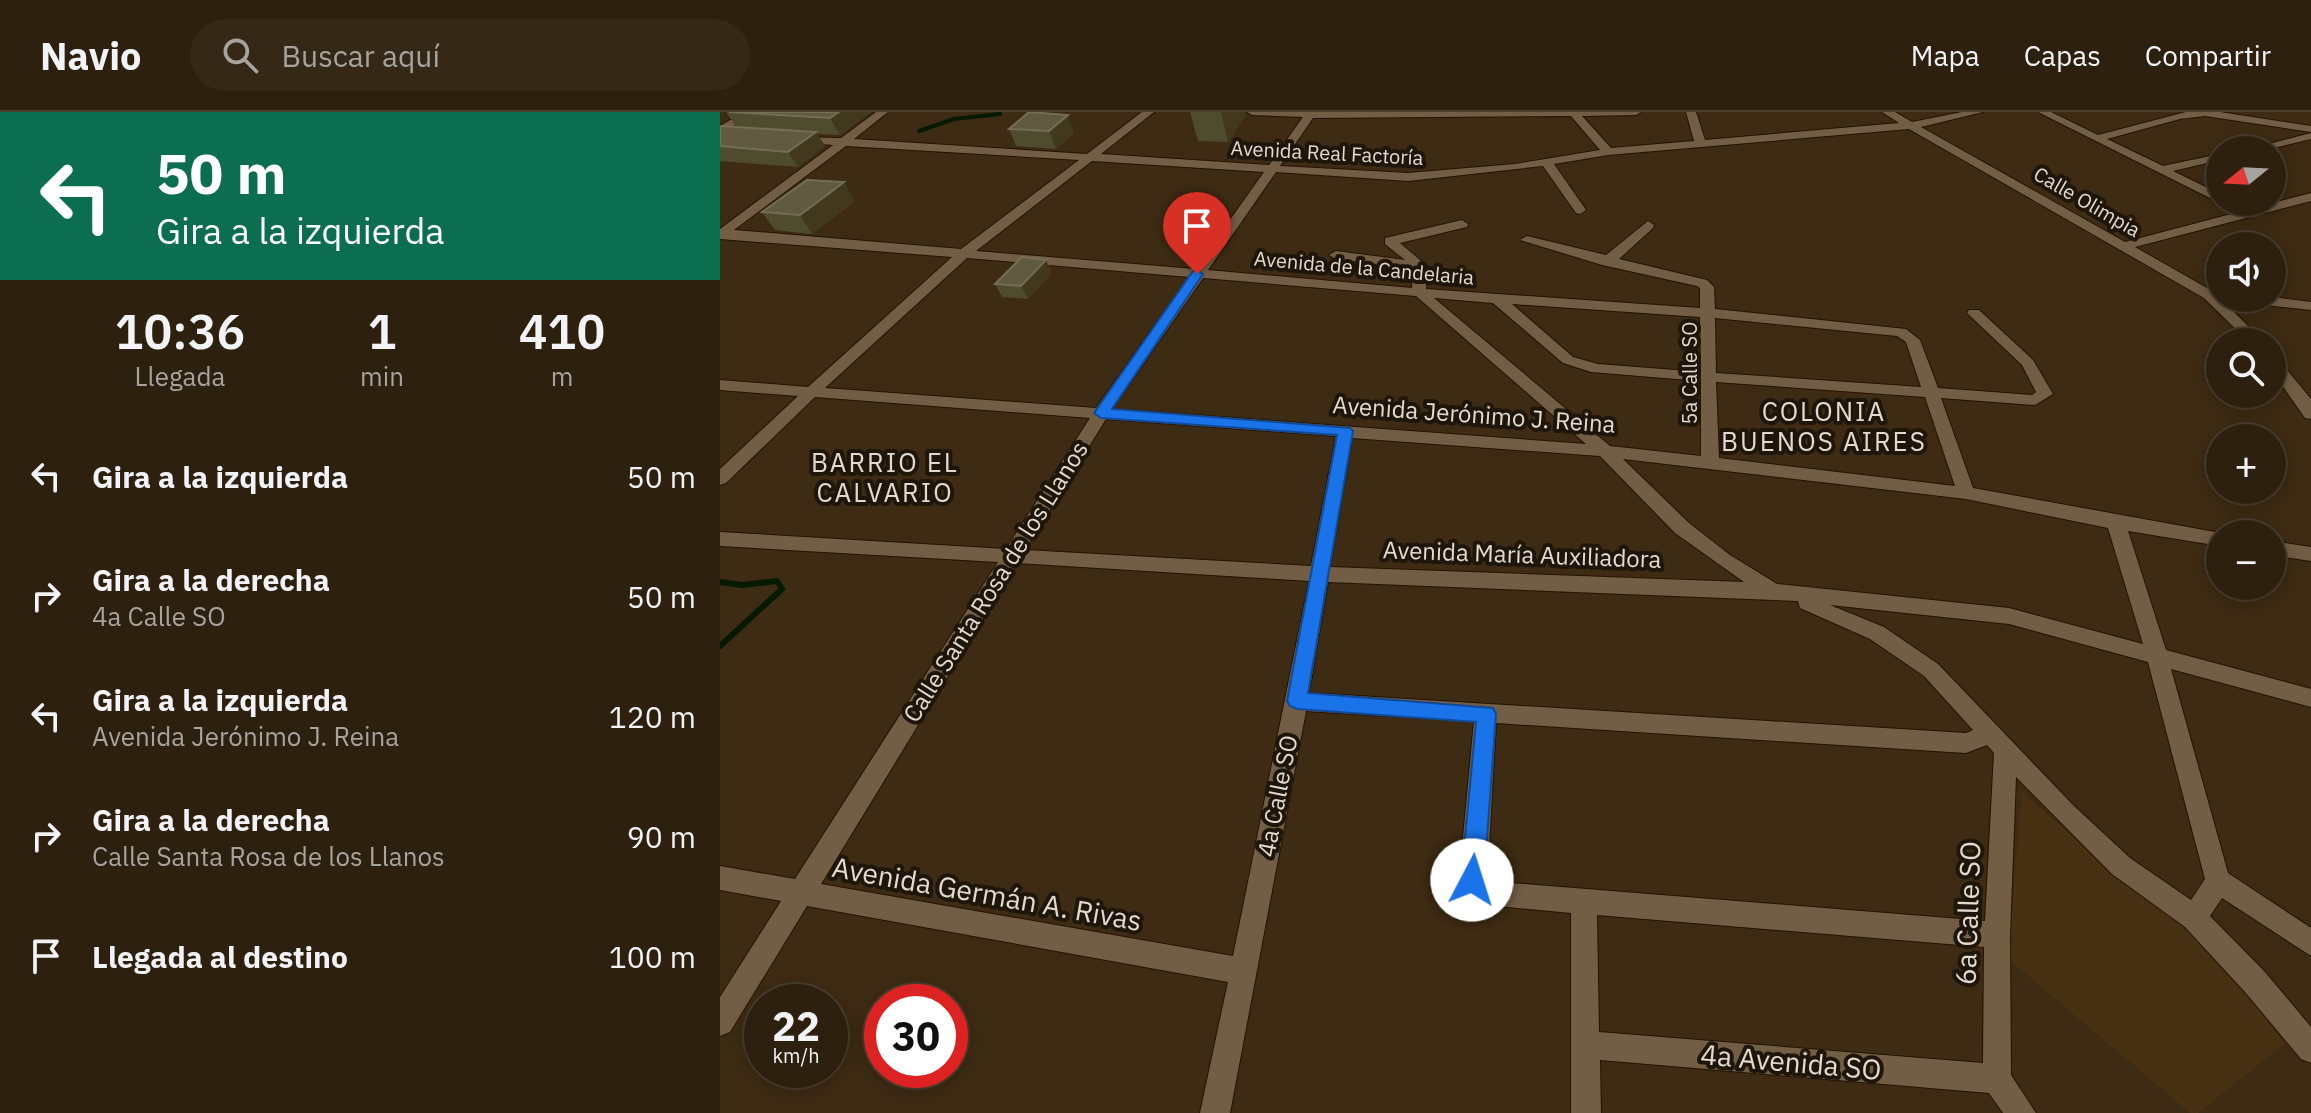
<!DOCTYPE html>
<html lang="es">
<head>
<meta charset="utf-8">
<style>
  body { margin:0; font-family:"IBM Plex Sans",sans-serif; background:#362817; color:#f1f3f6; height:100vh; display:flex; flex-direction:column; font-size:30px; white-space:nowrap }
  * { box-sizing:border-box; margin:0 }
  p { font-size:26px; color:#a7a39e }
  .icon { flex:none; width:44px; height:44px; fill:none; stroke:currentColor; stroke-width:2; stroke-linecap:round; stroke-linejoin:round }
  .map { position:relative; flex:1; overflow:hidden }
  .details { display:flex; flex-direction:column; background:#2e200e; width:720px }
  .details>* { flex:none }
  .hud { background:#0b6e4f; color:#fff; overflow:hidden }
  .needle { width:52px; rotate:252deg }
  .buttons { position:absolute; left:1486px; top:24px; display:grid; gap:16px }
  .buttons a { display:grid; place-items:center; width:80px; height:80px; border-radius:50%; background:#2e200e; box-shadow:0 4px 20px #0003,0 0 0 2px #493e2e; font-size:40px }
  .speed { position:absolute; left:24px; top:872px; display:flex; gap:16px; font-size:40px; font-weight:700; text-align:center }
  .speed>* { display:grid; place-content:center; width:104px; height:104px; border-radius:50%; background:#2e200e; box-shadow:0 4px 20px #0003,0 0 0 2px #493e2e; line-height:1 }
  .speed small { font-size:20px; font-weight:400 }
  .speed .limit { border:12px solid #d22; background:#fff; color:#111 }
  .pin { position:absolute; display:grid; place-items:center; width:68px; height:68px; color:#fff; margin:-82px -34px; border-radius:50% 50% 50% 0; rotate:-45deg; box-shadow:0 0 8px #0007 }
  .pin .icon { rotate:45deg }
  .me { position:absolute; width:88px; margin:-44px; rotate:5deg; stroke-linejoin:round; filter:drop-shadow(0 0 6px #0008) }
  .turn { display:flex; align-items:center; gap:28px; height:168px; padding:0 24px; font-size:36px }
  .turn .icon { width:104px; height:104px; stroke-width:2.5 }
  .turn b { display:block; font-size:56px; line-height:68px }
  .eta { display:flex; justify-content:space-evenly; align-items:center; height:136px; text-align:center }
  .eta b { font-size:48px; font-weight:600; line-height:56px }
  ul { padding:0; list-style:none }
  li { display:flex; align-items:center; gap:24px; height:120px; padding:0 24px }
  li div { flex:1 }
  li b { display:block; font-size:30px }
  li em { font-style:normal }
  header { display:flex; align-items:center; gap:48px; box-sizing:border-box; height:112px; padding:0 40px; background:#2e200e; border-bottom:2px solid #493e2e }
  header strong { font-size:38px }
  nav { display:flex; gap:44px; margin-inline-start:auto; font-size:28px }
  .search { width:560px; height:72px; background:#362817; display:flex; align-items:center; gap:20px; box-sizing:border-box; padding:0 28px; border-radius:44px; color:#a7a39e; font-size:30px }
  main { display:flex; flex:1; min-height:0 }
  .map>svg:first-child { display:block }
  .built { fill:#473112 }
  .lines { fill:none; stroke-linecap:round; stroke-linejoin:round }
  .stream-far1 { stroke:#061a00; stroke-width:4 }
  .stream { stroke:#061a00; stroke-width:6 }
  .minor-casing { stroke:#241300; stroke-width:2 }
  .minor { fill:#725e45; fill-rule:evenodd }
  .wall { fill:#4e4b2f }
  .shaded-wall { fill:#41381d }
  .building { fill:#5f5a40; stroke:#746e55; stroke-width:2 }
  .route { fill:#1a73e8; stroke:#114b97; stroke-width:2 }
  .labels { text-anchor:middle; stroke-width:8; stroke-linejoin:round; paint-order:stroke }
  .far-street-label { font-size:20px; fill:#e5d9cb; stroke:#1e160b }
  .street-label { font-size:24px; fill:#e5d9cb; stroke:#1e160b }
  .neighbourhood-label { font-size:26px; letter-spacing:2px; fill:#e5d9cb; stroke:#1e160b }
  .near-street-label { font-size:28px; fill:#e5d9cb; stroke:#1e160b }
</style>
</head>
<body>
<header>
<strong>Navio</strong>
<div class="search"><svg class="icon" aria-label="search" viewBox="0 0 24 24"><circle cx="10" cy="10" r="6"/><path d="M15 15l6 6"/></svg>Buscar aquí</div>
<nav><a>Mapa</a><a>Capas</a><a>Compartir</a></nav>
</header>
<main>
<section class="details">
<div class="hud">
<div class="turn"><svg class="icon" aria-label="left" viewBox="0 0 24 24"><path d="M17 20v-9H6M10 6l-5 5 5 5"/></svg><div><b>50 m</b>Gira a la izquierda</div></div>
</div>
<div class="eta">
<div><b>10:36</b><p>Llegada</p></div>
<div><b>1</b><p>min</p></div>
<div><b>410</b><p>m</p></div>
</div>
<ul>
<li><svg class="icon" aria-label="left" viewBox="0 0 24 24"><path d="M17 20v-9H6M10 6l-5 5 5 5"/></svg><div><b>Gira a la izquierda</b></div><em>50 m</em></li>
<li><svg class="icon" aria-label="right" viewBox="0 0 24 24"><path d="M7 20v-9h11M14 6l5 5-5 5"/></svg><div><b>Gira a la derecha</b><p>4a Calle SO</p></div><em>50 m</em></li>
<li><svg class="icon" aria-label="left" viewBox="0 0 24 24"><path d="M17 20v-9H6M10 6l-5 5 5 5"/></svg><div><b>Gira a la izquierda</b><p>Avenida Jerónimo J. Reina</p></div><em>120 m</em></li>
<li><svg class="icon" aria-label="right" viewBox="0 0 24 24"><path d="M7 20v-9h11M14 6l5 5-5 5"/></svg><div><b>Gira a la derecha</b><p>Calle Santa Rosa de los Llanos</p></div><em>90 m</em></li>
<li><svg class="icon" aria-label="arrive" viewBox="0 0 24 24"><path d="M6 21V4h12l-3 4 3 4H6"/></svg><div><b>Llegada al destino</b></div><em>100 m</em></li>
</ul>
</section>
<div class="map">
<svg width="1591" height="1001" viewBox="0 0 1591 1001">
  <rect width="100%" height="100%" fill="#3d2b13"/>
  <!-- built -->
  <path class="built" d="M1302,680L1388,756L1472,822L1507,857L1565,932L1478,1001H1470L1288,847Z"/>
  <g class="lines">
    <!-- stream-far1 -->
    <path class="stream-far1" d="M199,19L234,7L280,2"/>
    <!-- stream -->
    <path class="stream" d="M0,470L22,473L57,469L62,477L0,534"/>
    <defs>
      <g id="minor">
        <path d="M24,0H37L0,22V14Z"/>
        <path d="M156,0H168L134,27L367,42L422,0H434L381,42L549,53L583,5L532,3L527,0H921L916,3L862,4L891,36L974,29L966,0H976L985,28L1179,11L1162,0H1175L1192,10L1242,0H1263L1201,15L1405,130L1591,81V89L1415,135L1494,180L1544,230H1529L1484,186L1189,17L888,43L834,52L866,98L860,102L856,101L823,54L688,69L556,60L488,158L692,176L693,157L616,147L609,143L616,139L685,148L665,132V126L742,108L748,112L747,115L680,131L707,154L706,177L980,196V176L977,174L882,153L800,128L807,124L886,143L928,109L934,113L933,116L899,147L987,168L994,175L995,197L1186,217L1200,228L1218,276L1312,283L1316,280L1302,253L1247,201L1249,198H1259L1313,248L1333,282L1315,293L1221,286L1253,376L1506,422H1500V434L1408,419L1446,538L1591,577V595L1451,557L1508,761L1591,816V844L1502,786L1490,804L1545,860L1591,915V951L1581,947L1525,880L1465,815L1392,762L1296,665L1290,823L1291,963L1316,1001H1283L1269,981L880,948L881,1001H851V801L766,793L748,786L739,768L754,609L586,599L510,1001H480L508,870L87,794L10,920L0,924V885L61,789L0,778V754L75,767L278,450L0,434V420L286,437L370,306L95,285L6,371L0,373V357L78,284L0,278V268L88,275L232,145L0,127V117L113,33L75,30L71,29V25L121,26ZM851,4L880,38L795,52L688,61L560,54L593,6ZM126,34L359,48L241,137L14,118ZM372,49L544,60L475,157L256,139ZM247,146L469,165L376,296L105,276ZM483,166L696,184L866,332L392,297ZM714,186L773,191L843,251L871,260L981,269V344L890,334ZM792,192L980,205L981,260L878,252L853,245ZM995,206L1177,224L1186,230L1201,275L996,261ZM996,270L1205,285L1235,374L999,346ZM386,307L616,324L591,454L305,438ZM632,326L880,344L955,421L1024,470L610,455ZM903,347L1246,387L1388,416L1423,532L1289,496L1057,472L1010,443L969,411ZM297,451L589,469L513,844L101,772ZM608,470L1078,489L1080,496L1150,527L1204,564L1253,618L1246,621L589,581ZM1110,493L1289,512L1428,550L1485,767L1471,788L1410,746L1354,694L1218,552L1164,515ZM776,611L1246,641L1267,633L1274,641L1265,809L767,769ZM877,803L1264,835L1263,951L879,920Z"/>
        <path d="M1318,0H1331L1378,23L1466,0H1500L1591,14V20L1485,4L1460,7L1387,27L1443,54L1500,42V48L1453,59L1500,82V90H1503L1500,91Z"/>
        <path d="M1591,21V27L1546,38H1526Z"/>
        <path d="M1552,185L1591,190V198L1518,190L1511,186Z"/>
        <path d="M1552,244L1557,246L1591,287V307L1585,306L1552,259Z"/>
        <path d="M1552,429L1591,435V449L1552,443Z"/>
      </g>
    </defs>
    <!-- minor casing -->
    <use href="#minor" class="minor-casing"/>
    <!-- minor -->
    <use href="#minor" class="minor"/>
  </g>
  <!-- wall -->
  <g class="wall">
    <path d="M6,0H151L120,23L97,22L105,34L78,55L0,49V14L16,15Z"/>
    <path d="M470,0H525L526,3L508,30L478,29Z"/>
    <path d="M289,17L354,21L336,37L296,34Z"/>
    <path d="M135,89L92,122L55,118L42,100Z"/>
    <path d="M326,148L332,161L308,187L282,185L275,172Z"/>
  </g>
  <!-- shaded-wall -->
  <g class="shaded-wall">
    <path d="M119,0H151L120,23L110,6Z"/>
    <path d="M501,0H525L526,3L508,30Z"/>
    <path d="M348,3L354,21L336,37L329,19Z"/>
    <path d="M96,20L105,34L78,55L68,40Z"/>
    <path d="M124,70L135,89L92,122L80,103Z"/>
    <path d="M326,148L332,161L308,187L301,174Z"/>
  </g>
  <!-- building -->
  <g class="building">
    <path d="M9,0H119L110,6Z"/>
    <path d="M309,0L348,3L329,19L289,17Z"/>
    <path d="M0,14L96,20L68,40L0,34Z"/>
    <path d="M87,68L124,70L80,103L42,100Z"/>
    <path d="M302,145L326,148L301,174L275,172Z"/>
  </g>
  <!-- route -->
  <path class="route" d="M477,158L483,162L392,297L630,316L633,319L588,581L773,596L776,602L764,768L760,776L752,779L744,776L741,768L756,610L577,597L570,594L567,589L617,323L381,306L374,301L473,159Z"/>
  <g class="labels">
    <!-- far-street labels -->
    <g class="far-street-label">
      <text transform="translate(607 41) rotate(3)" y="7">Avenida Real Factoría</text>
      <text transform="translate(1367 90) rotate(30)" y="7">Calle Olimpia</text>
      <text transform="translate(644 156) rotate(5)" y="7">Avenida de la Candelaria</text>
      <text transform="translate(970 261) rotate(-90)" y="7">5a Calle SO</text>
    </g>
    <!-- street labels -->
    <g class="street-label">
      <text transform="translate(754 303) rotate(4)" y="8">Avenida Jerónimo J. Reina</text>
      <text transform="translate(802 443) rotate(2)" y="8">Avenida María Auxiliadora</text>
      <text transform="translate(276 470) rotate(-58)" y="8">Calle Santa Rosa de los Llanos</text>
      <text transform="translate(558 684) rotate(-79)" y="8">4a Calle SO</text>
    </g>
    <!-- neighbourhood labels -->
    <g class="neighbourhood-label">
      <text x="1104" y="309">COLONIA<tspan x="1104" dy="30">BUENOS AIRES</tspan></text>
      <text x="165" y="360">BARRIO EL<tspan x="165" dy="30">CALVARIO</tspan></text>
    </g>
    <!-- near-street labels -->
    <g class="near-street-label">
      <text transform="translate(267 782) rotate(10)" y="10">Avenida Germán A. Rivas</text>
      <text transform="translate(1248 801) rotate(-88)" y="10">6a Calle SO</text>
      <text transform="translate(1071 950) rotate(5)" y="10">4a Avenida SO</text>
    </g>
  </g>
</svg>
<div class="buttons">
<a><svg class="needle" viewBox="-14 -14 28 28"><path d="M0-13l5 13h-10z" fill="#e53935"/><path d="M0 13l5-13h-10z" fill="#a7a39e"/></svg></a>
<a><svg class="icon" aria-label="sound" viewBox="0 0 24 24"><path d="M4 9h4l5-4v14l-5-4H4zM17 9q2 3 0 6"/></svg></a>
<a><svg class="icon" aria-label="search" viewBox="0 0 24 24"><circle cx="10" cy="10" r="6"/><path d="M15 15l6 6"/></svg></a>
<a>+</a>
<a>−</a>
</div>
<div class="speed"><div>22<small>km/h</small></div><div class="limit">30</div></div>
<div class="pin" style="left:477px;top:162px;background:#d93025"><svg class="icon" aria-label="arrive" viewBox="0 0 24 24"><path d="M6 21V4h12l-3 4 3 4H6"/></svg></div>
<svg class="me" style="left:752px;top:768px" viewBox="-20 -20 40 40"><circle r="19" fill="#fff"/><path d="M0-13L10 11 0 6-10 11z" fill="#1a73e8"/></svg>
</div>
</main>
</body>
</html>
